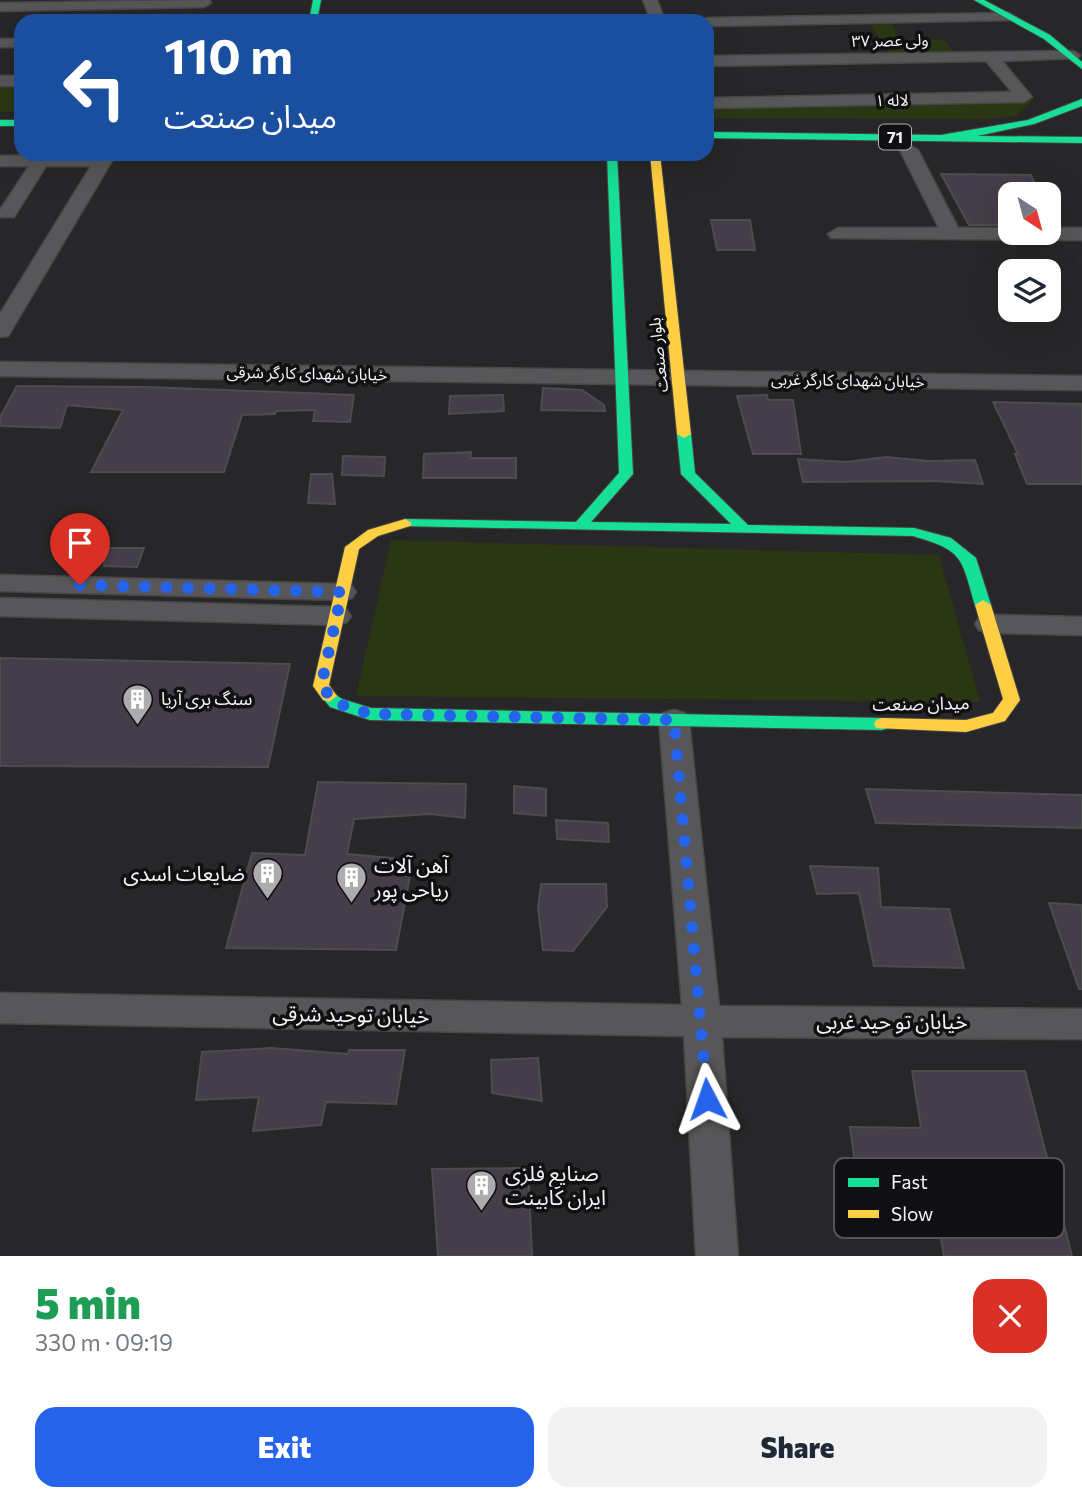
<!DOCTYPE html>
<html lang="en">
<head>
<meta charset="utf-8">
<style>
  body { margin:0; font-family:Commissioner,"Noto Sans Arabic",sans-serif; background:#f2f2f3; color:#1f2937; height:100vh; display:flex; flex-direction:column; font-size:26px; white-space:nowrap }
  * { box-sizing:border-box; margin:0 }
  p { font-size:23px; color:#747a83 }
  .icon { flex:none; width:38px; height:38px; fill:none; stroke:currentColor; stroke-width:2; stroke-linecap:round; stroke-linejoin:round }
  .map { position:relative; height:1256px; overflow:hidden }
  .details { display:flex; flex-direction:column; background:#fff; flex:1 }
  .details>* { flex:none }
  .banner { position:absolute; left:14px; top:14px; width:700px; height:147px; border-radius:21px; box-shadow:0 7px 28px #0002; background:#1a4fa0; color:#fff; overflow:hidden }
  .needle { width:46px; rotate:144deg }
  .buttons { position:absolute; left:998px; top:182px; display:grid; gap:14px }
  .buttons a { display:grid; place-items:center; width:63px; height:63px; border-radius:14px; background:#fff; box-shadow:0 7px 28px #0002; font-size:35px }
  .pin { position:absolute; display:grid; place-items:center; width:60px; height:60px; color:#fff; margin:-72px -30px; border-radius:50% 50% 50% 0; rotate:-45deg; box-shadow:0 0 7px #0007 }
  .pin .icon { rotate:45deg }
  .me { position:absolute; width:77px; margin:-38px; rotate:356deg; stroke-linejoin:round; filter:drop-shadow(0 0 5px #0008) }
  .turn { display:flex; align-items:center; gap:24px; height:147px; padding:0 35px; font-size:32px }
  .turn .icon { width:91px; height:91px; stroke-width:2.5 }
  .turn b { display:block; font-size:49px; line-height:60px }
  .round { display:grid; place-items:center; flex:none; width:74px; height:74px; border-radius:21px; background:#f2f2f3 }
  .head { display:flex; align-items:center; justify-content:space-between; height:119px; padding:0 35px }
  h1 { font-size:42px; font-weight:800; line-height:52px; color:#1e9e55 }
  .action { display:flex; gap:14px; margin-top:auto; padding:14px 35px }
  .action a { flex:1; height:80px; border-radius:21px; background:#2563eb; color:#fff; font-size:28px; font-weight:800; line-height:80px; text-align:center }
  .action a+a { background:#f2f2f3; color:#1f2937 }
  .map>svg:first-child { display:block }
  .green { fill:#2b3612 }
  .building { fill:#433e49; stroke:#4c4c4d; stroke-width:2 }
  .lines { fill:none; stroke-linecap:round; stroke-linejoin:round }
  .street-casing { stroke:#464547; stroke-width:3 }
  .fast-casing { stroke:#464547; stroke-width:2 }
  .slow-casing { stroke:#464547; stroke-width:2 }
  .street { fill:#575658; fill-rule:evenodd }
  .fast { fill:#16e098; fill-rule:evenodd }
  .slow { fill:#ffcf43; fill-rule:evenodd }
  .route { stroke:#2563eb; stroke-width:12; stroke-dasharray:0 21.6 }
  .labels { text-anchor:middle; stroke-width:7; stroke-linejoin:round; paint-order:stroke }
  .far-street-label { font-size:16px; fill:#f5f3f6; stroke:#100f11 }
  .shield { fill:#100f11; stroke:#b0afb1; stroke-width:2 }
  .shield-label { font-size:16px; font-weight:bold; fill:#f5f3f6 }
  .poi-label { font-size:18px; fill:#f5f3f6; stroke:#100f11; text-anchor:start }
  .street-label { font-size:18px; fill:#f5f3f6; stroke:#100f11 }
  .near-poi-label { font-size:21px; fill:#f5f3f6; stroke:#100f11; text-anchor:start }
  .near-street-label { font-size:21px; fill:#f5f3f6; stroke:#100f11 }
  .key { fill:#100f11; stroke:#555356; stroke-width:2 }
  .key-label { font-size:19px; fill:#f5f3f6 }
</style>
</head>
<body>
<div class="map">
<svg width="1082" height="1256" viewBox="0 0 1082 1256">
  <rect width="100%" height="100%" fill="#272628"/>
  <!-- green -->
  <g class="green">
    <path d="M870,24H891L901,39L944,40L956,54L890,55Z"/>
    <path d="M21,85V112H0V86Z"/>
    <path d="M1033,100L1017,116L990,119L707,118V102Z"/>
    <path d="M391,540L939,555L980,702L356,696Z"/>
  </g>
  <!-- building -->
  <g class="building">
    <path d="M941,174L1031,175L1040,194H1010V225H969Z"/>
    <path d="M711,220H750L755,250H717Z"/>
    <path d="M17,386L148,387L354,395L350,422L313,421L315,410L276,411L275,414L242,415L224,472H91L123,410L67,405L60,428L0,426V417Z"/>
    <path d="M543,388L582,390L604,405L605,411L541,410Z"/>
    <path d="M503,395L504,411L449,414L450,396Z"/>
    <path d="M767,395L768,400H793L801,454H753L737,396Z"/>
    <path d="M993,402L1082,404V484H1027L1015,454H1018Z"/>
    <path d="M471,452L470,458H516V478H423L424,454Z"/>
    <path d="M343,456L385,457L384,476L342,475Z"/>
    <path d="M886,457L928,461L975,460L983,484L933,481L803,482L798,459L846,462Z"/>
    <path d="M311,474H332L335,504L308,503Z"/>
    <path d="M105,548H144L137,567L104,566Z"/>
    <path d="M0,658L290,664L268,767L0,766Z"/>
    <path d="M318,782L466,784L465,818L430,814L354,819L347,854L413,860L396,950L226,948L252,853L305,855Z"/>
    <path d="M514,786L546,789V816L514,813Z"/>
    <path d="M866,789L1082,795V828L876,823Z"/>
    <path d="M556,820L608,823L609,842L557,839Z"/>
    <path d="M810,866L878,868L881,907L949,909L964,968L874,966L859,893L817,894Z"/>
    <path d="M541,884H606L607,907L573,951L543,950L538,908Z"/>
    <path d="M1049,903L1082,905V989H1079Z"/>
    <path d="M272,1048L348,1054L349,1050H405L396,1104L326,1102L321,1125L253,1131L259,1097L196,1100L202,1052Z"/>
    <path d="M538,1058L542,1101L492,1093L491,1060Z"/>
    <path d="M912,1071H1025L1072,1256H944L930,1178H857L850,1127L921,1128Z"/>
    <path d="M528,1168L532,1256H438L432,1169Z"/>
  </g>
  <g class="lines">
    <defs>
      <g id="street">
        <path d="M209,0L211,3L204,7L0,11V3Z"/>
        <path d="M643,0H657L665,21H651Z"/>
        <path d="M1009,13L1016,17L1014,20L707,26V21H701L707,18Z"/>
        <rect x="0" y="39" width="21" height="8"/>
        <path d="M1073,51L1080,55L1078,58L1002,61L1032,97L1024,102L707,108V98L1012,92L986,61L707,66V56Z"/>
        <rect x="0" y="76" width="21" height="10"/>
        <path d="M909,145L918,150L958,228H1010V233H1048V228H1082V240L831,238L828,234L838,228H939L900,150Z"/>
        <path d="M98,154H116L11,331L8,336L0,337V314L91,166H46L14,217H0V210L29,166H0V156Z"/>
        <path d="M0,362L1082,376V390L0,376Z"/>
        <path d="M0,575L342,584L352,586L356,592L352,598L342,600L0,591Z"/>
        <path d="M0,598L337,607L347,610L351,616L347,622L337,625L0,616Z"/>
        <path d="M989,615L1082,617V635L989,633L979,630L975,624L979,618Z"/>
        <path d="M674,710L685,713L689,720L719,1006L1082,1009V1039L722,1037L738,1256H696L684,1036L0,1023V993L682,1005L659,720L663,713Z"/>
      </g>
      <g id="fast">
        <path d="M313,0H321L317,21H309Z"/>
        <path d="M974,0H984L1050,35L1082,62V69L1044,39Z"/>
        <path d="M1082,99V106L1034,124L977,136L1082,137V143L707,138V132L941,135L1028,120Z"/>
        <rect x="0" y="120" width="21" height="6"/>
        <path d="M607,154H617L633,474L591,522L731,524L681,474L677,434L684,430L691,434L695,473L748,525L914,528L951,538L976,558L991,605L988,608L983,610L975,605C961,557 964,551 913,536L400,526L398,523L405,519L576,522L619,473Z"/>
        <path d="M329,690L342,699L371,708L882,718L888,720L890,724L888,728L882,730L370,720L330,707L321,696Z"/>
      </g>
      <g id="slow">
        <path d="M650,154H660L691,434L684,438L677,434Z"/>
        <path d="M405,519L412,523L410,526L378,536L359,549L329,685L337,696L329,702L323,700L313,686L345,547L368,530Z"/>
        <path d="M983,600L991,605L1020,700L1005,721L966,732L876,728L874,724L876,720L882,718L966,720L993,713L1003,699L975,605Z"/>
      </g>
    </defs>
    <!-- street casing -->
    <use href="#street" class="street-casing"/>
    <!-- fast casing -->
    <use href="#fast" class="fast-casing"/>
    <!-- slow casing -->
    <use href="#slow" class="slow-casing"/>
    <!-- street -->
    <use href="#street" class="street"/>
    <!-- fast -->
    <use href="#fast" class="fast"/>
    <!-- slow -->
    <use href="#slow" class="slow"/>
  </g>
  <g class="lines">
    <!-- route -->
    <path class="route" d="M80,585L342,592L321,686L336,703L370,714L674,720L707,1099"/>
  </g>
  <!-- icons -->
  <defs>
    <symbol id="building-pin" viewBox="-11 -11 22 30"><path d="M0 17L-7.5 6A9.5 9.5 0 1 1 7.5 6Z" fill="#adabae" stroke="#100f11"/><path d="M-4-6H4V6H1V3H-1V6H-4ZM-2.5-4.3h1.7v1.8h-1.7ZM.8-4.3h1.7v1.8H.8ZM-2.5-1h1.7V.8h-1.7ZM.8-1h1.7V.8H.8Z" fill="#fff"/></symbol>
  </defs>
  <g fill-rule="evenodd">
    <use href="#building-pin" x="120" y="682" width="35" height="47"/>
    <use href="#building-pin" x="250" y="856" width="35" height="47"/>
    <use href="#building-pin" x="334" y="860" width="35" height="47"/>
    <use href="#building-pin" x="464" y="1168" width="35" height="47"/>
  </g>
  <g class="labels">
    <!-- far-street labels -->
    <g class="far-street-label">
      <text transform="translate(890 40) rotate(-1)" y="6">ولی عصر ۳۷</text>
      <text transform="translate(892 100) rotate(-1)" y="6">لاله ۱</text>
      <text transform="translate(658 355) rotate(-96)" y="6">بلوار صنعت</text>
      <text transform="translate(307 373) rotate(1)" y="6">خیابان شهدای کارگر شرقی</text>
      <text transform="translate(848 380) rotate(1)" y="6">خیابان شهدای کارگر غربی</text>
    </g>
    <!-- shield labels -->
    <rect class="shield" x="879" y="124.5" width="32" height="25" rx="5"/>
    <g class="shield-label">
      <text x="895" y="143">71</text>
    </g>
    <!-- poi labels -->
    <g class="poi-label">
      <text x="161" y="705">سنگ بری آریا</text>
    </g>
    <!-- street labels -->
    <g class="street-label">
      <text transform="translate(921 704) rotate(-1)" y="6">میدان صنعت</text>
    </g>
    <!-- near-poi labels -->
    <g class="near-poi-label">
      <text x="374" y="873">آهن آلات<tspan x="374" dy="24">ریاحی پور</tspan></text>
      <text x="245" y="881" text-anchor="end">ضایعات اسدی</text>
      <text x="505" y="1181">صنایع فلزی<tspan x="505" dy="24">ایران کابینت</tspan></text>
    </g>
    <!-- near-street labels -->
    <g class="near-street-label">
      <text transform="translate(351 1015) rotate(1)" y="7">خیابان توحید شرقی</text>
      <text x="892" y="1029">خیابان تو حید غربی</text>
    </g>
  </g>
  <!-- legend -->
  <rect x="834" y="1158" width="230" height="80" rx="10" class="key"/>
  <rect x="848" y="1178" width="31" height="9" fill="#16e098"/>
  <rect x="848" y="1210" width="31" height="8" fill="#ffcf43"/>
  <g class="key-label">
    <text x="891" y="1189">Fast</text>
    <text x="891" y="1221">Slow</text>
  </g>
</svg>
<div class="buttons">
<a><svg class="needle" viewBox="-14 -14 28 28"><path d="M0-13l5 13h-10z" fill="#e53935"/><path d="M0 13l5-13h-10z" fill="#747a83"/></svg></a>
<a><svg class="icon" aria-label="layers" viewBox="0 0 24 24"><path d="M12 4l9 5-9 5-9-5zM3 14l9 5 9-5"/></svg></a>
</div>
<div class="pin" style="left:80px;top:585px;background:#d93025"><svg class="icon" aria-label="arrive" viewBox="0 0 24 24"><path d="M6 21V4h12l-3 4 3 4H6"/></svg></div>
<svg class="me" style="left:707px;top:1099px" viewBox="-20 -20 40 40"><path d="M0-17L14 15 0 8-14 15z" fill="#2563eb" stroke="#fff" stroke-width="4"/></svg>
<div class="banner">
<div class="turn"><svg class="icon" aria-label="left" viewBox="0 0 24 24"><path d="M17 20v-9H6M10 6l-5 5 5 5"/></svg><div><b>110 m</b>میدان صنعت</div></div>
</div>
</div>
<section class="details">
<div class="head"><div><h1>5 min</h1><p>330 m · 09:19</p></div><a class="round" style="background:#d93025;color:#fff"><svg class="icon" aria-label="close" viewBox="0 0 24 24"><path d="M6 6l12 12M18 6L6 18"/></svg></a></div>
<div class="action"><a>Exit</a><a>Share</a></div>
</section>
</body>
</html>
